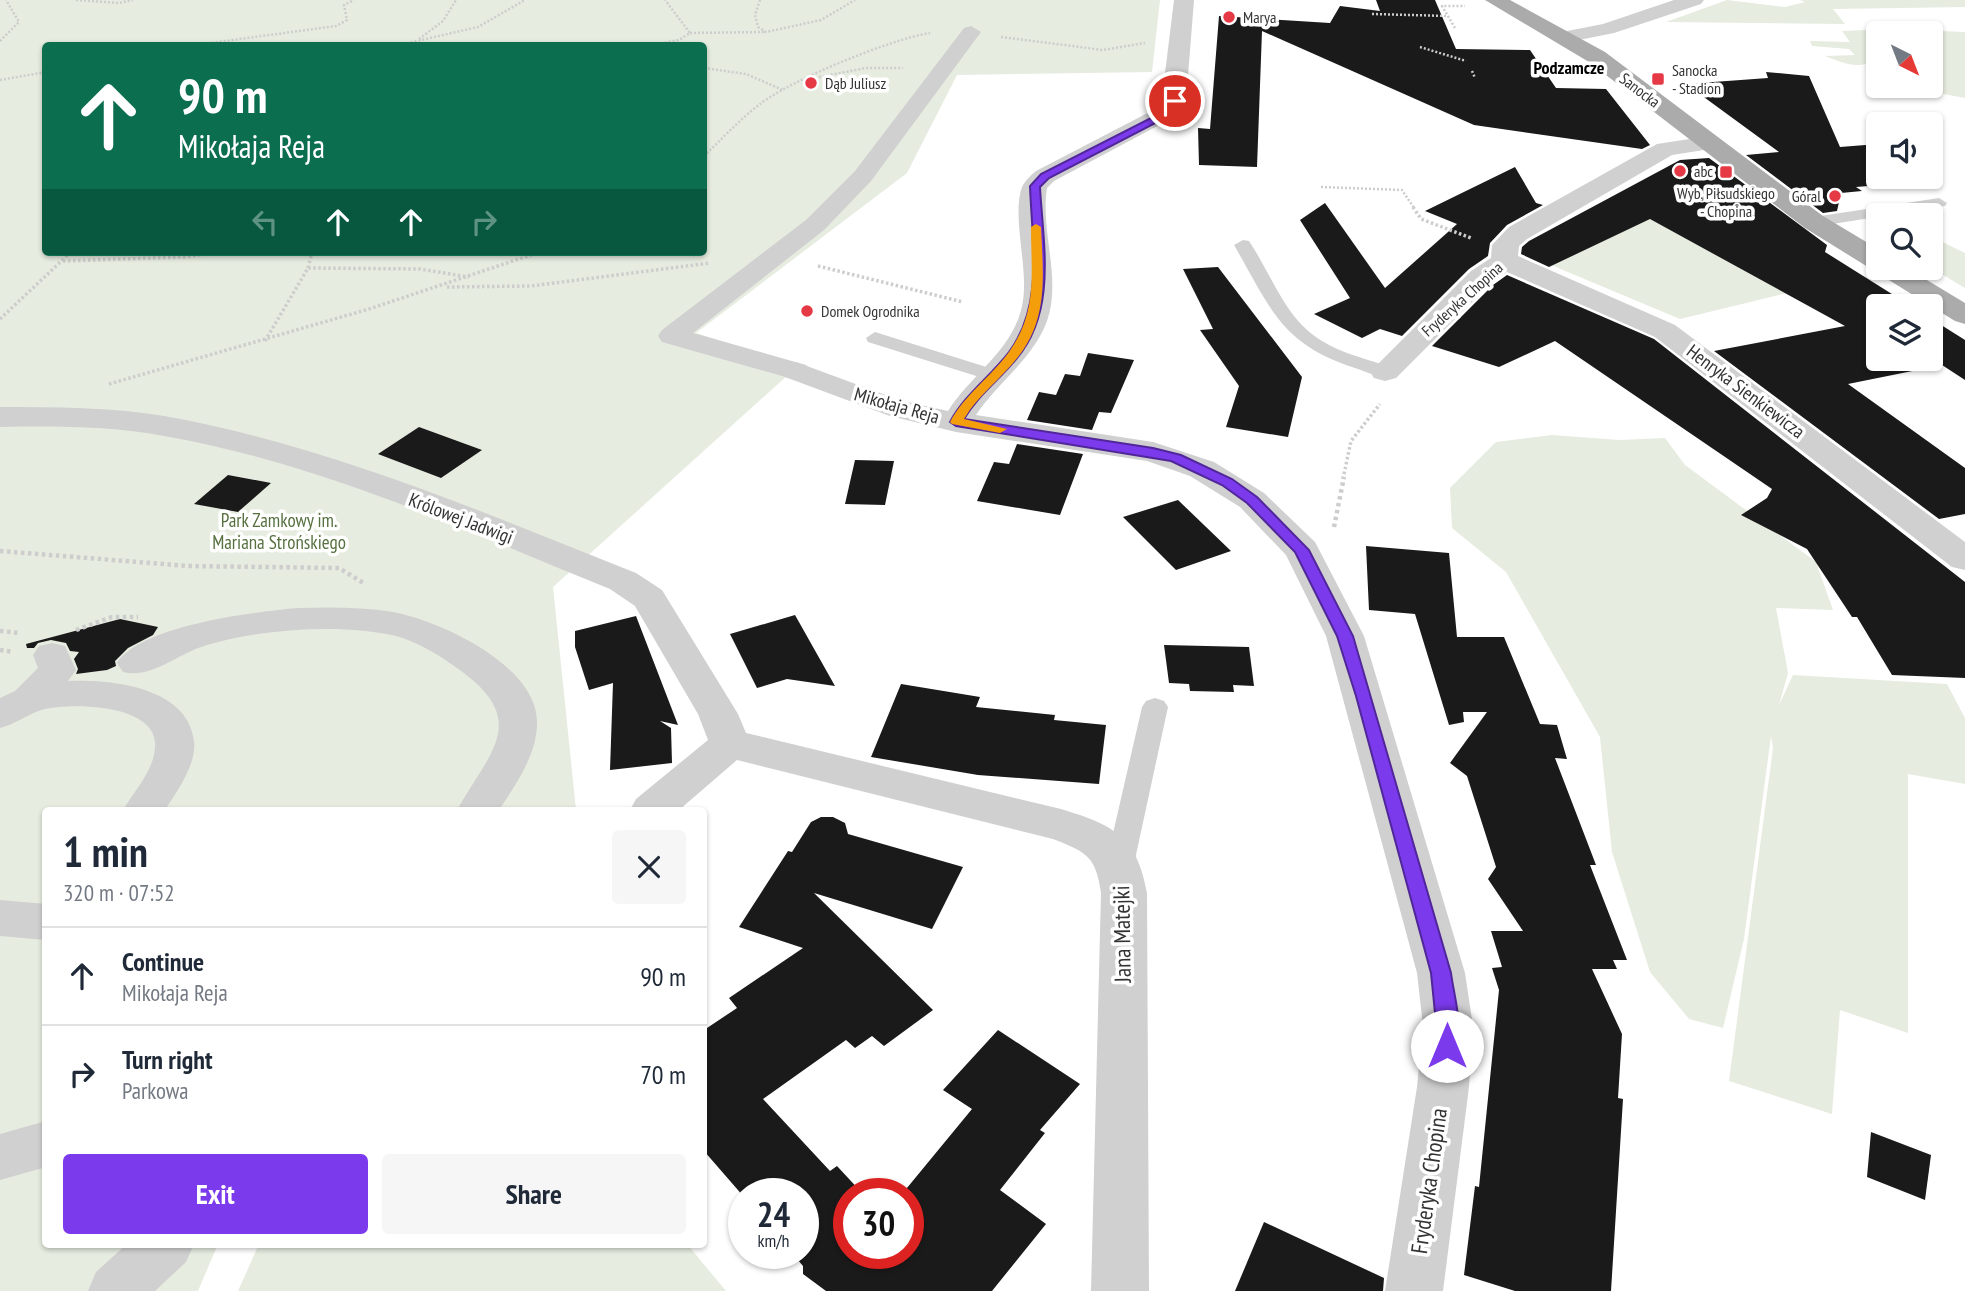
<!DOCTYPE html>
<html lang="en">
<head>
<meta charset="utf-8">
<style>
  body { margin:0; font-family:"PT Sans Narrow",sans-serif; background:#f6f6f7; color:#1f2937; height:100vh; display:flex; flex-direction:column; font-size:26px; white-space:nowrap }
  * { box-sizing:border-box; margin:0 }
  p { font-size:23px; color:#747a83 }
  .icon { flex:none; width:38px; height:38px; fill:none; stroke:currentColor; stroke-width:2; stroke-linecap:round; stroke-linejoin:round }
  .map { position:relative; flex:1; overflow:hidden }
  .sheet { position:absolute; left:42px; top:807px; width:665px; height:441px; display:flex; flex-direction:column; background:#fff; border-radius:7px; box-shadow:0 2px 5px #0004 }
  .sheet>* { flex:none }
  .guide { position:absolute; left:42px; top:42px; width:665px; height:214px; border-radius:7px; box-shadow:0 2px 5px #0004; background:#0b6e4f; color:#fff; overflow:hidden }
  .needle { width:46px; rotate:138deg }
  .buttons { position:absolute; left:1866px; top:21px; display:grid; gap:14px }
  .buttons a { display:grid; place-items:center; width:77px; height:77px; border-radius:7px; background:#fff; box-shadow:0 2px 5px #0004; font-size:35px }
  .speed { position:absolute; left:728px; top:1178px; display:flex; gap:14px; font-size:35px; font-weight:700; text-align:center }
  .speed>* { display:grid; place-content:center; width:91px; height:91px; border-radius:50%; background:#fff; box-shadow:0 2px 5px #0004; line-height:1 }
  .speed small { font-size:18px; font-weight:400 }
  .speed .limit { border:10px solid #d22; background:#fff; color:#111 }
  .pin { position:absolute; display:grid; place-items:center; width:60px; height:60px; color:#fff; margin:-30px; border:4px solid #fff; border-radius:50%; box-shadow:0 2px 7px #0007 }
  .me { position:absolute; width:77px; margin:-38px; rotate:0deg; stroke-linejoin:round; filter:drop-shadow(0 0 5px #0008) }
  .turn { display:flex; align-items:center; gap:24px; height:147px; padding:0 21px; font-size:32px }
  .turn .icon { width:91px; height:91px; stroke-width:2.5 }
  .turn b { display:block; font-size:49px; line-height:60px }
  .lanes { display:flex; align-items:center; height:66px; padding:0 21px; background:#0003; justify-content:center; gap:35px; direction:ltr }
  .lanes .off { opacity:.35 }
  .round { display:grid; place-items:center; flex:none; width:74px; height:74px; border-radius:7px; background:#f6f6f7 }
  .head { display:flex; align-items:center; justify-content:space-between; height:119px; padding:0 21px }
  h1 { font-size:42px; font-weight:600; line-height:52px }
  .button { display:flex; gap:14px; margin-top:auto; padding:14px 21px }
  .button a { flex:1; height:80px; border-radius:7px; background:#7c3aed; color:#fff; font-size:28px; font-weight:600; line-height:80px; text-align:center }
  .button a+a { background:#f6f6f7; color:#1f2937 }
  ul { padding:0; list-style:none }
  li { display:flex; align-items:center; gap:21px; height:98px; padding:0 21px; border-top:2px solid #e0e1e3 }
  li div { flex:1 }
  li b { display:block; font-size:26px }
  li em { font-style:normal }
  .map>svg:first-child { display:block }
  .green { fill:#e6ecdf; fill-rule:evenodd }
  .building { fill:#1a1a1a }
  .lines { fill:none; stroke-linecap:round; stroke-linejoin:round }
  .path-far2 { stroke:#cdcdcd; stroke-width:2.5; stroke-dasharray:2 2; stroke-linecap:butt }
  .path-far1 { stroke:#cdcdcd; stroke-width:3.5; stroke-dasharray:2.5 2.5; stroke-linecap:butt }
  .path { stroke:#cdcdcd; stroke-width:4.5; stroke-dasharray:3.5 3.5; stroke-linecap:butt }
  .service { fill:#d0d0d0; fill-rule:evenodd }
  .pedestrian { fill:#d0d0d0; fill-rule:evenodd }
  .minor { fill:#d0d0d0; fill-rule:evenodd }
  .primary { fill:#ababab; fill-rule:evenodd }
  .route { fill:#7c3aed; stroke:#51269a; stroke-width:2 }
  .slow { fill:#f59e0b }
  .poi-dot { fill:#e63946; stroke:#fff; stroke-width:2.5 }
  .labels { text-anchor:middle; stroke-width:7; stroke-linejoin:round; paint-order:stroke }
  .far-poi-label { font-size:16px; fill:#333; stroke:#fff; text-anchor:start }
  .far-street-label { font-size:16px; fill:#333; stroke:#fff }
  .far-neighbourhood-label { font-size:18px; font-weight:bold; fill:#000; stroke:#fff }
  .street-label { font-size:19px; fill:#333; stroke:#fff }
  .park-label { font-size:19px; fill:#56703f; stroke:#fff }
  .near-street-label { font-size:23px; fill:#333; stroke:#fff }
</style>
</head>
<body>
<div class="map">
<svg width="1965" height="1291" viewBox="0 0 1965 1291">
  <rect width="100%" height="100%" fill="#fff"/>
  <!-- green -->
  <g class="green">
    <path d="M0,0H1160L1152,72L957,75L907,173L696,333L799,365L553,587L576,810H46V1244H218L198,1291H0ZM46,46H704V252H46Z"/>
    <path d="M1727,0L1785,7L1805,2L1800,0H1965V7L1833,9L1845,24L1666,22Z"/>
    <path d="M1891,29L1965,32V98L1901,86H1930V33H1878V65C1870,63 1868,64 1860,65C1850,66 1835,60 1825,56L1855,55L1849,49L1812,46L1810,41L1850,42L1842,31Z"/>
    <path d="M1651,218L1787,293L1680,319L1551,265Z"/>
    <path d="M1930,236L1965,253V288L1930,267Z"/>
    <path d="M1552,435L1619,440L1665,438L1685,465L1816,562L1833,610L1776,608L1788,673L1779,705L1793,675L1947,684L1965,718V784L1908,774V1033L1840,1010L1832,1114L1729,1081L1773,748L1771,736L1744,939L1723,1028L1689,1019L1650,972L1612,852L1600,737L1506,572L1452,528L1450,488L1496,442Z"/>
    <path d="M259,1244H687L726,1291H238Z"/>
  </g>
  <!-- building -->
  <g class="building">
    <path d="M1376,0H1435L1456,49L1530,50L1556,88L1606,89L1650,145L1642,149L1474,125L1262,31L1257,167L1199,165L1198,128L1210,129L1219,16L1330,23L1340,6L1380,11Z"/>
    <path d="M1766,72L1809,76L1840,147L1878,144V179H1873L1881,185L1856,187L1862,191L1841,193L1837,211L1823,213L1746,155L1779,152L1686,84L1768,78Z"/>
    <path d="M1709,158L1827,245L1825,252L1911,306H1878V359H1930V318L1965,340V380L1942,365L1848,384L1965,468V514L1939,519L1714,351L1845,326L1650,219L1549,267L1521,254L1522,247L1529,241L1680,160Z"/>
    <path d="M1515,167L1536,203L1543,205L1507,225L1490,243L1488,256L1469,269L1402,336L1380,329L1362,338L1314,314L1350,298L1300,220L1325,203L1385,288L1457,224L1425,211Z"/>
    <path d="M1218,267L1302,377L1288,437L1226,427L1239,386L1200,330L1213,329L1183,269Z"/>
    <path d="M1507,275L1654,339L1965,582V678L1892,675L1857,617H1852L1807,549L1741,515L1767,498L1772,489L1555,341L1499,367L1432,346L1493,285Z"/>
    <path d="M1088,353L1134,360L1111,413L1099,412L1092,430L1027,420L1039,392L1056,395L1065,374L1080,376Z"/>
    <path d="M419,427L482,450L441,478L378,454Z"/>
    <path d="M1017,444L1083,454L1060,515L977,501L994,462L1009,464Z"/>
    <path d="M855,460L894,461L885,505L845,504Z"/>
    <path d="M228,475L271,483L238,512L194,504Z"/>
    <path d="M1178,500L1231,551L1176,570L1123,517Z"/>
    <path d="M1366,546L1449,553L1457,637H1504L1540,724L1557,725L1567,759L1555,758L1596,865H1590L1627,960H1613L1617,969H1592L1622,1034L1618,1098L1623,1099L1611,1291H1515L1464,1275L1475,1186L1479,1187L1499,990L1492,968L1502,967L1491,931H1523L1488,879L1496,867L1467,776L1450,763L1487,712H1463L1464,722L1449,725L1415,614L1369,610Z"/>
    <path d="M795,615L835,686L787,679L757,688L730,634Z"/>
    <path d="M636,616L678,725L660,721L671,728L672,763L610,770L613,683L589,690L575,647V631Z"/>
    <path d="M120,619L158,627L153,635L128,648L115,661L116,666L107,670L76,674L78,669L74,659L79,652L70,651L66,643L51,640L38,643L34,648H27L26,644Z"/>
    <path d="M1164,645L1249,647L1254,686L1233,685L1234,692L1190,691L1189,684L1169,683Z"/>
    <path d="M901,684L980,697L976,707L1055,715L1054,720L1106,725L1099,784L978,775L871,757Z"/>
    <path d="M821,817H833L845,823L848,834L963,867L932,929L814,893L933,1010L884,1046L872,1036L855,1048L846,1040L763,1099L830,1171L837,1166L863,1194H849V1253H908V1194H902L972,1109L943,1090L998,1030L1080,1084L1040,1130L1045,1133L1000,1190L1046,1224L992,1291H826L803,1274V1266L792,1253H803V1194H744V1197L704,1151V1030L737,1008L729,998L803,948L739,927L788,851L792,852L811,822Z"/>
    <path d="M1871,1132L1931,1155L1925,1200L1867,1177Z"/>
    <path d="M1264,1222L1384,1278L1383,1291H1235Z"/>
  </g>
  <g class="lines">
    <!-- path-far2 -->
    <g class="path-far2">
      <path d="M76,0L119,3L133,0"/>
      <path d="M760,0L755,15L758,27L766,32L821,20L855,0"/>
      <path d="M1372,14L1448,16"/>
      <path d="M1455,28L1442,6H1465"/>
      <path d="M690,33L765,32"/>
      <path d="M1001,37L1103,50L1145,43"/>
      <path d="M419,39L443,21L456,0"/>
      <path d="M0,41L19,22L6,0"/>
      <path d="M188,46L336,26L347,20L344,5L354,0"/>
      <path d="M395,46L478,27L525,0"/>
      <path d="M645,46L679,40L690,33L665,0"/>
      <path d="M1420,47L1466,61"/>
      <path d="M704,68L746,74L783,90"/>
      <path d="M1472,71L1475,78"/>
      <path d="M819,77L866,68H903"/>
      <path d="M0,80L46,72"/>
      <path d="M704,156C722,139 740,119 760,104C791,80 891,39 930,33"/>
      <path d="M1321,187L1402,190L1414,208"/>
    </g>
    <!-- path-far1 -->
    <g class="path-far1">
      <path d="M1413,207L1421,219L1471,238"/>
      <path d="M63,261L187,257L215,252"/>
      <path d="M818,266L963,302"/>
      <path d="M308,268L312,252"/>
      <path d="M447,287L531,286L710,263"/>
      <path d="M0,319L71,252"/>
      <path d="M265,341L308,268L420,269L469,277"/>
      <path d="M109,384L369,309L540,252"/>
      <path d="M1343,479L1351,441L1380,404"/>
    </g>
    <!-- path -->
    <g class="path">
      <path d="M1334,527L1344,477"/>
      <path d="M0,551L188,566L339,568L365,584"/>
      <path d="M76,630L112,617H138"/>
      <path d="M0,631L20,633"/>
      <path d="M0,650L13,652"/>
    </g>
    <!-- service -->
    <g class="service">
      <path d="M1939,198L1947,203L1945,206L1814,227L1806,222L1814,217Z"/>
      <path d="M1243,240L1249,241C1272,275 1285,319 1322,341C1343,354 1368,359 1392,368L1395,372L1392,376C1380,379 1367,372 1355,368C1281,344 1271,309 1234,245Z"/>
      <path d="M875,332L999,371L1002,375L992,381L868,342L866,338Z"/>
      <path d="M1155,698L1164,701L1168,707L1134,864L1130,872L1120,875L1110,872L1106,864L1142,707L1146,701Z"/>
    </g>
    <!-- pedestrian -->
    <g class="pedestrian">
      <path d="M971,26L981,32L871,181L824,230L693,333L806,365L811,371L806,377L796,380L662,342L658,336L662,330L806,220L855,171L964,28Z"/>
      <path d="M297,608C329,607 362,607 393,612C441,621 538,666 537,723C537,755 516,784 499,810H457C491,750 531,720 457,668C439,655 418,642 396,636C341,623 255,629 201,647C175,656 150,679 123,672L117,663C141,625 255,612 297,608Z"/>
      <path d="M52,643L65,646L76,670L68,681C111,679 188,687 194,741C197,764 177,791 165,810H123C135,790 157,767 155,742C152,704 72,703 45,709C29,713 16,724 0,728V698L15,691L38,668L33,655L39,646Z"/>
      <path d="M0,900L46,904V940L0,936Z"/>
      <path d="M46,1121V1167L0,1180V1134Z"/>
      <path d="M127,1244H194L186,1262L155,1291H88L96,1272Z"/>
    </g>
    <!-- minor -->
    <g class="minor">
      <path d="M1174,0H1194L1186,101L1178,115L1054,181L1047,188C1040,232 1062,278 1047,321C1033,359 997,383 976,415L1153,442L1214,462L1264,493L1315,542L1364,636L1465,973L1473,1026L1469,1087L1443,1291H1385L1417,1087L1423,1026L1417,973L1326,636L1286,555L1240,507L1190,476L1147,461L956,432L890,416L785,377L781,371L785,365L796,362L899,400L948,411C971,375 1013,350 1022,306C1030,271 1011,217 1022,187C1025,181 1031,175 1036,171L1161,106Z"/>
      <path d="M1674,0H1704L1701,4L1614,33L1564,43L1554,37L1557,33L1603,24Z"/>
      <path d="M1709,136L1717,138L1721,143L1717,148L1672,155L1660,162L1527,239L1519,246L1518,256L1675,325L1965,542V570L1952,567L1655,337L1507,272L1491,283L1396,378L1385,381L1374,378L1370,372L1471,271L1491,258L1492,245L1509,227L1657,144Z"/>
      <path d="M0,407C55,407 110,407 164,416C328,445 482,512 636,573L662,590L738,714L746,733L1061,809C1113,825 1137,836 1147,893L1149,1291H1091L1101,893C1096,856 1086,852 1053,839L737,760L679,810H630L636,799L708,740L698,714L635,606L610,589C465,530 319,463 164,436C110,426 55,426 0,427Z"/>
    </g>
    <!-- primary -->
    <path class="primary" d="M1485,0H1510L1605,52L1823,216L1878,249V268H1907L1965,303V324L1955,321L1805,228L1589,62Z"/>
  </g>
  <!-- route -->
  <path class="route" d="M1172,99L1180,101L1167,117L1049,178L1040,187C1043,244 1057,310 1017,358C1000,379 978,395 964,419L1153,448L1181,455L1232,479L1257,497L1309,550L1353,636L1451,973C1454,997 1465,1030 1454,1053L1447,1055L1439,1053L1431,973L1356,696L1337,636L1295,552L1247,503L1222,485L1171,461L956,426L950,422C965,394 990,377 1009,352C1044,305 1032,242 1030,186L1041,174L1161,113Z"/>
  <!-- slow -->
  <path class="slow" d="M1036,224L1041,227C1043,274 1049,318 1018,357C1001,379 978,395 964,419L1007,429L1000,433L952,424L950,422C965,394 991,377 1009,352C1038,311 1031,274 1031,227Z"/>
  <!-- markers -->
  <g class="poi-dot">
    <circle cx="1229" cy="17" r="7"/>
    <rect x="1651" y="72" width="14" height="14" rx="3.5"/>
    <circle cx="811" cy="83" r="7"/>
    <circle cx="1680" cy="171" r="7"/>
    <rect x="1719" y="165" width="14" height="14" rx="3.5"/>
    <circle cx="1835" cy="196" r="7"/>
    <circle cx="807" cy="311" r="7"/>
  </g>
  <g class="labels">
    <!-- far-poi labels -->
    <g class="far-poi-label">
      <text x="1243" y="23">Marya</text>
      <text x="1672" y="76">Sanocka<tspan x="1672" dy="18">- Stadion</tspan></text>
      <text x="825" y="89">Dąb Juliusz</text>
      <text x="1694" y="177">abc</text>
      <text x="1726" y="199" text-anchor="middle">Wyb. Piłsudskiego<tspan x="1726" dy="18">- Chopina</tspan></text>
      <text x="1821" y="202" text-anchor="end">Góral</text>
      <text x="821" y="317">Domek Ogrodnika</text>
    </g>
    <!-- far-street labels -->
    <g class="far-street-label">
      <text transform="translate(1640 90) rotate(37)" y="6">Sanocka</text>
      <text transform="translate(1462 299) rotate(-42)" y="6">Fryderyka Chopina</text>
    </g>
    <!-- far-neighbourhood labels -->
    <g class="far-neighbourhood-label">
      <text x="1569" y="74">Podzamcze</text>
    </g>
    <!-- street labels -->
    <g class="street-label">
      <text transform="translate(1746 391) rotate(37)" y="7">Henryka Sienkiewicza</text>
      <text transform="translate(897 405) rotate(16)" y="7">Mikołaja Reja</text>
      <text transform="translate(461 518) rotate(21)" y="7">Królowej Jadwigi</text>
    </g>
    <!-- park labels -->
    <g class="park-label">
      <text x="279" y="527">Park Zamkowy im.<tspan x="279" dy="22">Mariana Strońskiego</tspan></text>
    </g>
    <!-- near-street labels -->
    <g class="near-street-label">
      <text transform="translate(1122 934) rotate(-91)" y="8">Jana Matejki</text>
      <text transform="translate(1429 1181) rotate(-82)" y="8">Fryderyka Chopina</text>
    </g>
  </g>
</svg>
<div class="buttons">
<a><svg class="needle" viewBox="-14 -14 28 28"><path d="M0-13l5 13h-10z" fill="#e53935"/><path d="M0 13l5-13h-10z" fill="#747a83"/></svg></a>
<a><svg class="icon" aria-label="sound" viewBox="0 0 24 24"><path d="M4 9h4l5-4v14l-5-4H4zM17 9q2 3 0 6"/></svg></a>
<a><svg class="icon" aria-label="search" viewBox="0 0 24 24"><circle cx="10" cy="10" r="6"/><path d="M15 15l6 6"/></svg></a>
<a><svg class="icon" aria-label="layers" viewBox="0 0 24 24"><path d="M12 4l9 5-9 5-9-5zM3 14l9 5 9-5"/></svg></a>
</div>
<div class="speed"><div>24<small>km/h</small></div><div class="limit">30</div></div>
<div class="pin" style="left:1175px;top:101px;background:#d93025"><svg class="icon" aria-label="arrive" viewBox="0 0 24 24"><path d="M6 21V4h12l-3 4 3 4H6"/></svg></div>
<svg class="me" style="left:1447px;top:1046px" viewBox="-20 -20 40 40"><circle r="19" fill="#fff"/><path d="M0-13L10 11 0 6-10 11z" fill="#7c3aed"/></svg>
<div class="guide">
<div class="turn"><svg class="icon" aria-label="ahead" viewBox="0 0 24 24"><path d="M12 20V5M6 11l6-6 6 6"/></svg><div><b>90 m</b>Mikołaja Reja</div></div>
<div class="lanes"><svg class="icon off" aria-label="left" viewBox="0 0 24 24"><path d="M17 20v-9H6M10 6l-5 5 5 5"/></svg><svg class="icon" aria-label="ahead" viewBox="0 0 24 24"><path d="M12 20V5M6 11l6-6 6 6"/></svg><svg class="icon" aria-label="ahead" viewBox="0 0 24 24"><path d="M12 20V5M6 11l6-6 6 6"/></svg><svg class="icon off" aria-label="right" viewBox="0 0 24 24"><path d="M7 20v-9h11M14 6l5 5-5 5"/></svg></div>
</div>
<section class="sheet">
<div class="head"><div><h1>1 min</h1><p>320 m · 07:52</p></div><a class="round"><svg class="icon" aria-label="close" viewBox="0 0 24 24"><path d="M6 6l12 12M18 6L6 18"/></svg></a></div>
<ul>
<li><svg class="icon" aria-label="ahead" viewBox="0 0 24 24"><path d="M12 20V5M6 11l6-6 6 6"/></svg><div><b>Continue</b><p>Mikołaja Reja</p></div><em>90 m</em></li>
<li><svg class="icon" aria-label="right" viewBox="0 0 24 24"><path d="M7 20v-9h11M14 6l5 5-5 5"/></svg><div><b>Turn right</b><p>Parkowa</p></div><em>70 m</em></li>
</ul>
<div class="button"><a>Exit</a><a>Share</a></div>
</section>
</div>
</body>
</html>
